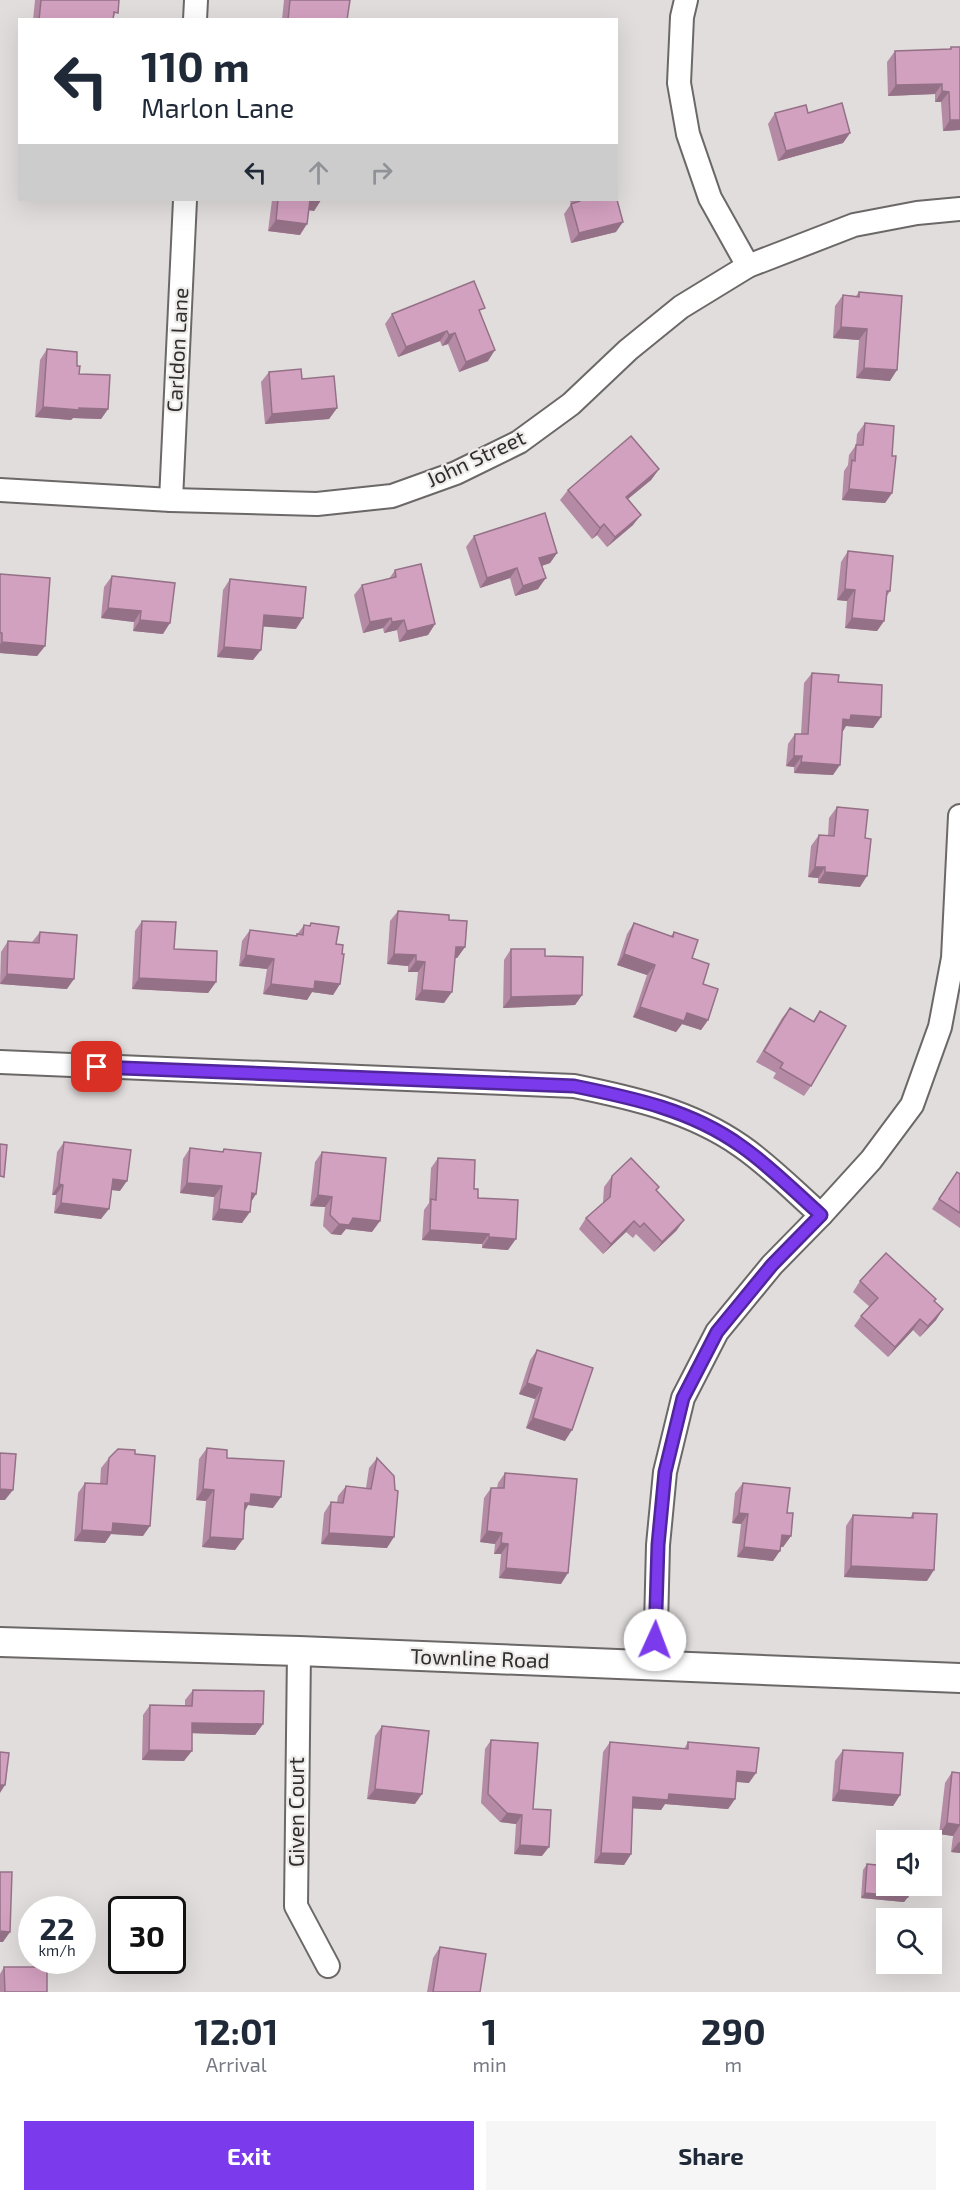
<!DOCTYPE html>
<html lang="en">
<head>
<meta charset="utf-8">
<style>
  body { margin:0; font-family:"Exo 2",sans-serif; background:#f6f6f7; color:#1f2937; height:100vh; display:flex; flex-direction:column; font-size:22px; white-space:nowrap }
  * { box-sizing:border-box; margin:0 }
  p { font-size:20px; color:#747a83 }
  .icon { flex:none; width:33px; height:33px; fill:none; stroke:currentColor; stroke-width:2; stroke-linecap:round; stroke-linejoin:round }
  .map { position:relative; height:1992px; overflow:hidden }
  .details { display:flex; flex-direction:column; background:#fff; flex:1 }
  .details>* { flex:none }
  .hud { position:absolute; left:18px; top:18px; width:600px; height:183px; border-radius:0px; box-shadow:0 6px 24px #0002; background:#fff; color:#1f2937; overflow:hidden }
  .controls { position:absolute; left:876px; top:1830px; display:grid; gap:12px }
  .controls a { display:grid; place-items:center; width:66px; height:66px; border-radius:0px; background:#fff; box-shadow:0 6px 24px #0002; font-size:30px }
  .speed { position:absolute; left:18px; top:1896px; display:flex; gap:12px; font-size:30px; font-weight:700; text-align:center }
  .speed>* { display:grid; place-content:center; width:78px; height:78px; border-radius:50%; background:#fff; box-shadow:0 6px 24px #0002; line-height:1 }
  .speed small { font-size:15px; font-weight:400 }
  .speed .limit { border:3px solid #111; border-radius:9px; background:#fff; color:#111 }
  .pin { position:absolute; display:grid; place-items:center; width:51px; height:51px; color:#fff; margin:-26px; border-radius:12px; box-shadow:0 3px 9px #0006 }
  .me { position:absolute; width:66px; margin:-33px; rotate:2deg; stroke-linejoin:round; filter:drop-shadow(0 0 4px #0008) }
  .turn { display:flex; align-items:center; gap:21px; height:126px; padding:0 24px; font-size:27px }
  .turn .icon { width:78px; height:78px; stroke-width:2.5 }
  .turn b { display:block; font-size:42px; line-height:51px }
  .lanes { display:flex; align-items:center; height:57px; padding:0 24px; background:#0003; justify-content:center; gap:30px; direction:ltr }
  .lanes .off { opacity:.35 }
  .eta { display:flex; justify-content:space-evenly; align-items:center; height:102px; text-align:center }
  .eta b { font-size:36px; font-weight:700; line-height:42px }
  .cta { display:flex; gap:12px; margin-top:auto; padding:12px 24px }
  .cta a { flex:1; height:69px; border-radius:0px; background:#7c3aed; color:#fff; font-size:24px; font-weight:700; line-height:69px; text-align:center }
  .cta a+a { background:#f6f6f7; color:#1f2937 }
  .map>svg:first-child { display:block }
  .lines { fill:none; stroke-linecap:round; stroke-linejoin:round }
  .minor-casing { stroke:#6b6867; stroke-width:26 }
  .tertiary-casing { stroke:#6b6867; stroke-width:32 }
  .minor { stroke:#fff; stroke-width:22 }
  .tertiary { stroke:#fff; stroke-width:28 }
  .wall { fill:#b58aa5 }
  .shaded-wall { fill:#947186 }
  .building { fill:#d3a1c0; stroke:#947186; stroke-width:1.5 }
  .route-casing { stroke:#51269a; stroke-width:15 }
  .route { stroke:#7c3aed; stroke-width:10 }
  .labels { text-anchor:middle; stroke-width:4.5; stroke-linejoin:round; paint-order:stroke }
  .street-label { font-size:21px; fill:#2f2e2d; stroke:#eeeae9 }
</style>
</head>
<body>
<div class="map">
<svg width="960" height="1992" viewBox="0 0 960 1992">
  <rect width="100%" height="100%" fill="#e1dddc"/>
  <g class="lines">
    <defs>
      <g id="minor">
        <path d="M686,0L682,17L679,83L688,134L710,198L748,266"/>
        <path d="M195,20L196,0"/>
        <path d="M0,490L171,500L317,504L392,496L456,473L519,442L571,404L628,350L681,307L748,266L854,225L917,213L960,209"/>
        <path d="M171,500L185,200"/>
        <path d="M0,1062L574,1086C633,1098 691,1111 741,1146C770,1166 795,1192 821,1215"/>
        <path d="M299,1651L296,1906L328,1966"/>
        <path d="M655,1666L658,1545L665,1472L683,1398L717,1332L772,1265L821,1215L871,1160L912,1105L940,1027L953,958L960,816"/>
      </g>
      <path id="tertiary" d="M0,1642L299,1651L960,1678"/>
    </defs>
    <!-- minor casing -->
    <use href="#minor" class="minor-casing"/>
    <!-- tertiary casing -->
    <use href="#tertiary" class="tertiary-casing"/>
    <!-- minor -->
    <use href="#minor" class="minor"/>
    <!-- tertiary -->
    <use href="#tertiary" class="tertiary"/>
  </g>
  <!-- wall -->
  <g class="wall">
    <path d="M35,0H119L113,20H33Z"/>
    <path d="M284,0H350L347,20H282Z"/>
    <path d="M951,47L960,130L943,131L941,102H935V94L888,96L887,62L895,51L949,49Z"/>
    <path d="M775,113H808L850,133L843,143L778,161L768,124Z"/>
    <path d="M272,200H321L314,211L309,210L300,235L268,231Z"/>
    <path d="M570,200H616V232L571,243L564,214L571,204Z"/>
    <path d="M859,292L890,381L856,378L859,340L833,338L835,306L843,295L856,296Z"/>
    <path d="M392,314H481L488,361L459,372L448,344L442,346L440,341L398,357L385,324Z"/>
    <path d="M47,349L77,366L79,374L108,409L101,419L73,418L71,420L35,417L40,360Z"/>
    <path d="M269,372L302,379L337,408L329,419L265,424L261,382Z"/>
    <path d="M865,423L892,456V493L885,503L842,500L844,471L848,465L849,455L856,445L857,434Z"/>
    <path d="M659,469L651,480L628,499L633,525L607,547L597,535L592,539L560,500L568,490Z"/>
    <path d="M474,536L557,553L550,563L542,566L538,589L515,596L510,578L480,588L466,547Z"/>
    <path d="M848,551L890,591L887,596L884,621L877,631L845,628L847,601L837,600L841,562Z"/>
    <path d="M395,570L435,624L428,635L399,642L397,630L384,633L383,628L363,633L354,595L362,585L389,579Z"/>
    <path d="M0,574L45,646L37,656L0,653Z"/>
    <path d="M112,576L163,634L133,631L134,622L101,618L104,587Z"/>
    <path d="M230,579L296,629L263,626L253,660L217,657L223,590Z"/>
    <path d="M812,673L838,682L881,717L873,728L846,726L843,731L842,730L833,775L794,773V767L786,766L788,744L795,734H801L804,683Z"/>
    <path d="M837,807L860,887L818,883V878L808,877L811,846L819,835L828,836L829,818Z"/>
    <path d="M398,911L449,920L465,947L457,958H455L444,1003L415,1000L418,972H408V966L387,964L390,921Z"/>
    <path d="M142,921L174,949L216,982L208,993L132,989L135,931Z"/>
    <path d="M311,923L336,944L340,984L333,995L312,992L307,1000L263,994L267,969L239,966L242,941L250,930L296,936L304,925L309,926Z"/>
    <path d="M634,923L671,936L674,932L692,958L703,984L708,1020L701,1030L682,1024L676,1032L633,1017L647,975L617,965L627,934Z"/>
    <path d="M40,932L67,989L0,984L1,952L8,941L32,942Z"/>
    <path d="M511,949L545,956L582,995L575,1005L503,1008L504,960Z"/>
    <path d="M790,1008L813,1021L820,1011L811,1086L804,1096L773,1078L776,1073L756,1062L782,1018Z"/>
    <path d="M64,1142L120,1191L111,1190L101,1219L54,1213L56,1195H52L57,1152Z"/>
    <path d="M190,1148L222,1152L224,1149L256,1194L251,1202L242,1223L212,1220L214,1197L180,1193L183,1159Z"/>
    <path d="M322,1152L372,1232L346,1229L341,1235L331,1234L323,1226L325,1207L310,1206L315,1162Z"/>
    <path d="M438,1158L474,1189L508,1250L482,1248V1244L422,1240L424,1210L429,1203L431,1168Z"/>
    <path d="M957,1172L960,1174V1228L932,1209Z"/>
    <path d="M612,1176L659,1187L656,1191L677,1230L654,1252L636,1234L633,1238L626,1232L603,1254L579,1229L586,1218L603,1203L604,1187Z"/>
    <path d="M860,1281L934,1301L943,1309L936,1320L920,1337L913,1330L888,1357L854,1326L861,1316L870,1307L853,1292Z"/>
    <path d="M537,1350L565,1441L526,1428L535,1399L519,1394L530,1360Z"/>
    <path d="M207,1448L227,1458L273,1508L248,1505L245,1511L243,1539L235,1550L202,1547L206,1501L196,1500L199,1459Z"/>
    <path d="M135,1454L143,1536L111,1534L105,1543L74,1541L78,1493L85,1483L100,1484L101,1468L109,1458Z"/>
    <path d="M377,1458L387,1548L321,1544L324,1513L331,1502H337L338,1496L346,1486L366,1488L369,1468Z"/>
    <path d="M505,1473L561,1584L499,1578L501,1554H494L495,1544L480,1542L484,1498L491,1488H497L498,1483Z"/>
    <path d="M743,1483L787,1513L791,1536L783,1547H781L773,1561L737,1557L741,1524L732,1523L735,1493Z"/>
    <path d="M913,1513L927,1581L844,1577L846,1526L853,1515L910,1518Z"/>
    <path d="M193,1690L263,1724L255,1735L192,1733L184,1761L142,1760L143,1715L150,1705H185V1700Z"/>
    <path d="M382,1726L415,1804L367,1799L375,1736Z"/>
    <path d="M491,1740L533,1809L542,1856L514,1854L516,1824L500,1822L481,1803L485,1749Z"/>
    <path d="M610,1742L684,1749L688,1742L749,1783L736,1782L735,1799L728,1809L665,1804L661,1810L633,1808L631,1854L624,1865L594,1863L603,1752Z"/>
    <path d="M843,1750L900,1795L893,1806L832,1801L835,1761Z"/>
    <path d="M952,1772L960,1773V1853L951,1852L953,1836L939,1834L945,1783Z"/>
    <path d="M867,1864L908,1897L904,1902L861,1898L863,1870Z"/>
    <path d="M440,1947L480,1992H427L433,1958Z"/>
    <path d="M4,1967L47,1992H0V1974Z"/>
  </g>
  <!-- shaded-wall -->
  <g class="shaded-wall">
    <path d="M942,84L935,94L888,96L896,85Z"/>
    <path d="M942,91L949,92L941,102H935Z"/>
    <path d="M950,120H960V130L943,131Z"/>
    <path d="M850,133L843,143L778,161L786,151Z"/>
    <path d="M309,200H321L314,211L302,209Z"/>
    <path d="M276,220L307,224L300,235L268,231Z"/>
    <path d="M623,222L616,232L571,243L579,233Z"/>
    <path d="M841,327L867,329L859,340L833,338Z"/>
    <path d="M447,331L440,341L398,357L406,347Z"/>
    <path d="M455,333L448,344L442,346L449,335Z"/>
    <path d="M495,350L488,361L459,372L466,362Z"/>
    <path d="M864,368L897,370L890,381L856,378Z"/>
    <path d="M43,407L79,408L108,409L101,419L73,418L71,420L35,417Z"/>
    <path d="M337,408L329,419L265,424L272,414Z"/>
    <path d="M659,469L651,480L618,507L626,497Z"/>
    <path d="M849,489L892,493L885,503L842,500Z"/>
    <path d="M641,515L633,525L607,547L615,537Z"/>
    <path d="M604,524L597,535L592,539L600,528Z"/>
    <path d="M557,553L550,563L532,569L539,558Z"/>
    <path d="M517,568L510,578L480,588L487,578Z"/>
    <path d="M546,578L538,589L515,596L523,586Z"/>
    <path d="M845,589L855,590L847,601L837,600Z"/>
    <path d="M108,608L141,611L134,622L101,618Z"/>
    <path d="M264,615L303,618L296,629L256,626Z"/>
    <path d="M391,618L383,628L363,633L370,622Z"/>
    <path d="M852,618L884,621L877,631L845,628Z"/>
    <path d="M140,620L170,623L163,634L133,631Z"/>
    <path d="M404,620L397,630L384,633L392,622Z"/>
    <path d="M435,624L428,635L399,642L407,631Z"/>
    <path d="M2,642L45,646L37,656L0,653V644Z"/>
    <path d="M224,647L261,650L253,660L217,657Z"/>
    <path d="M851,715L881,717L873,728L846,726L843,731L835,730L843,719Z"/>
    <path d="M794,756H802L794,767L786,766Z"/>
    <path d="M801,762L840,765L833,775L794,773Z"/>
    <path d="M815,867H825L818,878L808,877Z"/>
    <path d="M825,872L867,876L860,887L818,883Z"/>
    <path d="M456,947H465L457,958H448Z"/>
    <path d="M394,954L416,955L408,966L387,964Z"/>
    <path d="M624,954L655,965L647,975L617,965Z"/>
    <path d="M246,955L274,959L267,969L239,966Z"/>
    <path d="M416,961L425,962L418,972H408Z"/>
    <path d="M7,974L74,979L67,989L0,984Z"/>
    <path d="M139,978L216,982L208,993L132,989Z"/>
    <path d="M315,981L340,984L333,995L312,992L307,1000L263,994L271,984Z"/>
    <path d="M422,990L452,992L444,1003L415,1000Z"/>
    <path d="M582,995L575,1005L503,1008L511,997Z"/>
    <path d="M640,1007L687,1013L708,1020L701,1030L682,1024L676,1032L633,1017Z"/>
    <path d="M113,1179L127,1181L120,1191L105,1189Z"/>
    <path d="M187,1183L222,1186L214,1197L180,1193Z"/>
    <path d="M59,1184L63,1185L56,1195H52Z"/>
    <path d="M252,1193L256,1194L249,1205Z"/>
    <path d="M318,1195L332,1197L325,1207L310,1206Z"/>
    <path d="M61,1203L109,1209L101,1219L54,1213Z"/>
    <path d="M219,1209L250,1212L242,1223L212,1220Z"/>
    <path d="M353,1218L380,1221L372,1232L346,1229Z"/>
    <path d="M684,1220L677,1230L654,1252L662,1242Z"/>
    <path d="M634,1221L626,1232L603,1254L611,1244Z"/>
    <path d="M339,1224L349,1225L341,1235L331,1234Z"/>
    <path d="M430,1230L489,1234L482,1244L422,1240Z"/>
    <path d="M489,1237L516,1239L508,1250L482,1248Z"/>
    <path d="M943,1309L936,1320L920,1337L928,1326Z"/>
    <path d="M920,1319L913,1330L888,1357L895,1347Z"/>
    <path d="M527,1383L542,1388L535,1399L519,1394Z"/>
    <path d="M533,1418L572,1430L565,1441L526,1428Z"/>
    <path d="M0,1489L13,1490L5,1500H0Z"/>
    <path d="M203,1489L214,1490L206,1501L196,1500Z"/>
    <path d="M251,1494L281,1497L273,1508L248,1505L243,1514H238Z"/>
    <path d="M739,1513L748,1514L741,1524L732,1523Z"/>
    <path d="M113,1523L150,1526L143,1536L111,1534L105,1543L74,1541L82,1530Z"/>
    <path d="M487,1531L502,1533L495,1544L480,1542Z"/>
    <path d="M329,1533L394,1537L387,1548L321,1544Z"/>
    <path d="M782,1535L791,1536L783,1547L775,1546Z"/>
    <path d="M210,1537L243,1539L235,1550L202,1547Z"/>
    <path d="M501,1543L508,1544L501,1554H494Z"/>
    <path d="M744,1547L780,1551L773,1561L737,1557Z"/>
    <path d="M851,1566L934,1570L927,1581L844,1577Z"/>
    <path d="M506,1568L568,1573L561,1584L499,1578Z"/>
    <path d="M192,1723L263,1724L255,1735L185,1733Z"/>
    <path d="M149,1750L192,1751L184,1761L142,1760Z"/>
    <path d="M737,1771L756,1773L749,1783L730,1781Z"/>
    <path d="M0,1785H5L0,1793Z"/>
    <path d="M375,1789L422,1794L415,1804L367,1799Z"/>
    <path d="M839,1790L900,1795L893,1806L832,1801Z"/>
    <path d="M669,1794L735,1799L728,1809L665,1804L661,1810L626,1808L633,1797Z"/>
    <path d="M507,1813L522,1815L516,1824L500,1822Z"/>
    <path d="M947,1823L960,1825L953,1836L939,1834Z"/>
    <path d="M959,1842H960V1853L951,1852Z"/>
    <path d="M520,1845L549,1847L542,1856L514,1854Z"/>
    <path d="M601,1853L631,1854L624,1865L594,1863Z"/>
    <path d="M865,1893L908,1897L904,1902L861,1898Z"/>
    <path d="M0,1931L10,1932L3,1942H0Z"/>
  </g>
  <!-- building -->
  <g class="building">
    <path d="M41,0H119L118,13L114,12L113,20H39Z"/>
    <path d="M290,0H350L347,20H288Z"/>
    <path d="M951,47H960V120H950L949,92L942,91V84L896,85L895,51L951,49Z"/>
    <path d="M842,103L850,133L786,151L775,113L806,105L808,113Z"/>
    <path d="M616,196L623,222L579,233L571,204L580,201V200H616Z"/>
    <path d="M278,200H310L307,224L276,220Z"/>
    <path d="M474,281L485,308L479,310L495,350L466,362L455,333L449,335L447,331L406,347L392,314Z"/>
    <path d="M859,292L902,296L897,370L864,368L867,329L841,327L843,295L859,297Z"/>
    <path d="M47,349L77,352V366H80L79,374L110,375L108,409L79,408V410L43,407Z"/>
    <path d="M301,369L302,379L334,376L337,408L272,414L269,372Z"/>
    <path d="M865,423L894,426L892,456H896L892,493L849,489L852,460L855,461L856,445H863Z"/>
    <path d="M631,436L659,469L626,497L641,515L615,537L604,524L600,528L568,490Z"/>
    <path d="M545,513L557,553L539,558L546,578L523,586L517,568L487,578L474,536Z"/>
    <path d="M848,551L893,556L890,591H887L884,621L852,618L855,590L845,589Z"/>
    <path d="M421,564L435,624L407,631L404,620L392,622L391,618L370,622L362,585L396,577L395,570Z"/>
    <path d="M0,574L50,578L45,646L2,642V633H0Z"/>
    <path d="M112,576L175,583L170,623L140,620L141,611L108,608Z"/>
    <path d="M230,579L306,587L303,618L264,615L261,650L224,647Z"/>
    <path d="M812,673L839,675L838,682L882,685L881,717L851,715L850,720L843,719L840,765L801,762L802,756H794L795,734H808Z"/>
    <path d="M837,807L868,810L865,838L871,839L867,876L825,872V867H815L819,835L834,836Z"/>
    <path d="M398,911L449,915V920L467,921L465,947H456L452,992L422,990L425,962L416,961V955L394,954Z"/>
    <path d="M142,921L176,922L174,949L217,951L216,982L139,978Z"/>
    <path d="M311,923L339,927L336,944L343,945L342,954H344L340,984L315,981L314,989L271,984L274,959L246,955L250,930L297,936V934L303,935L304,925L310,926Z"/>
    <path d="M634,923L673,937L674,932L698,940L692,958L709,964L703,984L718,989L708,1020L687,1013L684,1021L640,1007L655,965L624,954Z"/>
    <path d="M40,932L77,935L74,979L7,974L8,941L39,943Z"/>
    <path d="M511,949H545V956L583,957L582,995L511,997Z"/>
    <path d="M790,1008L814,1022L820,1011L846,1026L811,1086L780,1068L783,1063L764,1051Z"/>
    <path d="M64,1142L131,1150L127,1181L113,1179L109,1209L61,1203L63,1185L59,1184Z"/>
    <path d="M0,1144L7,1145L4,1177L0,1176Z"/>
    <path d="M190,1148L223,1152L224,1149L261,1153L256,1194L252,1193L250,1212L219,1209L222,1186L187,1183Z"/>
    <path d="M322,1152L386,1158L380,1221L353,1218L349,1225L339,1224L330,1215L332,1197L318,1195Z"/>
    <path d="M438,1158L475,1160L474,1189H478V1198L518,1200L516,1239L489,1237V1234L430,1230L431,1199L436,1200Z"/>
    <path d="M631,1158L659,1187L656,1190L684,1220L662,1242L644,1223L640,1227L634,1221L611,1244L586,1218L610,1197L612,1176Z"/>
    <path d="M957,1172L960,1174V1213L939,1199Z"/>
    <path d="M886,1253L936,1299L934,1301L943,1309L928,1326L920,1319L895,1347L861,1316L878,1298L860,1281Z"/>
    <path d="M537,1350L593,1368L572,1430L533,1418L542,1388L527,1383Z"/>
    <path d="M207,1448L227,1450V1458L284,1461L281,1497L251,1494L250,1503H245L243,1539L210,1537L214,1490L203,1489Z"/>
    <path d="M118,1449L135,1450V1454L155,1456L150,1526L113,1523L112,1532L82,1530L85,1483L107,1484L109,1458Z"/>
    <path d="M0,1453L16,1454L13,1490L0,1489Z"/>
    <path d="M377,1458L394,1476L395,1490L398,1491L394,1537L329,1533L331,1502L343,1503L346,1486L371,1489Z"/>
    <path d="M505,1473L577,1479L568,1573L506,1568L508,1544L501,1543L502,1533L487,1531L491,1488H504Z"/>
    <path d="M743,1483L790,1488L787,1513H793L791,1536L782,1535L780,1551L744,1547L748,1514L739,1513Z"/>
    <path d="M913,1513L937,1514L934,1570L851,1566L853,1515L913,1518Z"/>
    <path d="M193,1690L264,1691L263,1724L192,1723V1751L149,1750L150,1705L192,1706Z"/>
    <path d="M382,1726L429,1731L422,1794L375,1789Z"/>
    <path d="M491,1740L538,1743L533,1809L551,1810L549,1847L520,1845L522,1815L507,1813L488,1794Z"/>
    <path d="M610,1742L688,1749V1742L759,1748L756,1773L737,1771L735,1799L669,1794L668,1800L633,1797L631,1854L601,1853Z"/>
    <path d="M843,1750L903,1753L900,1795L839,1790Z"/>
    <path d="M0,1752L9,1753L5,1785H0Z"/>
    <path d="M952,1772L960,1773V1825L947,1823Z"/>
    <path d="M867,1864L886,1866V1886H909L908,1897L865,1893Z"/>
    <path d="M0,1872H12L10,1932L0,1931Z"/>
    <path d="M440,1947L486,1954L480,1992H433Z"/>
    <path d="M4,1967H47V1992H5Z"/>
  </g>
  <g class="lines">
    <defs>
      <path id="route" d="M97,1067L574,1086C633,1098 691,1110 741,1146C770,1166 795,1192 821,1215L772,1265L717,1332L683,1398L665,1472L658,1545L655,1640"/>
    </defs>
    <!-- route casing -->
    <use href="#route" class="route-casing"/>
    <!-- route -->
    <use href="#route" class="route"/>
  </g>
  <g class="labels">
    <!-- street labels -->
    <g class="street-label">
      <text transform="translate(178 350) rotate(-87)" y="7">Carldon Lane</text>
      <text transform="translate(476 459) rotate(-25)" y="7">John Street</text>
      <text transform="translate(480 1659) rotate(2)" y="7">Townline Road</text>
      <text transform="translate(297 1812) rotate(-90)" y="7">Given Court</text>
    </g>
  </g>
</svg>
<div class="controls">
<a><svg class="icon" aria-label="sound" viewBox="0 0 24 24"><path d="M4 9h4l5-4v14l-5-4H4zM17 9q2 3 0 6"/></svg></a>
<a><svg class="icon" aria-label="search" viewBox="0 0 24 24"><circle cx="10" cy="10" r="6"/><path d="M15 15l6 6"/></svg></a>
</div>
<div class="speed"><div>22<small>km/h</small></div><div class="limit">30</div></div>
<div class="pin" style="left:97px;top:1067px;background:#d93025"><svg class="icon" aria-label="arrive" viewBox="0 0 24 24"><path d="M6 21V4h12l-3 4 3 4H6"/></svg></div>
<svg class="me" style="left:655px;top:1640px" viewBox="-20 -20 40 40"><circle r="19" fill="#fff"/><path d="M0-13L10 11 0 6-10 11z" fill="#7c3aed"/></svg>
<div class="hud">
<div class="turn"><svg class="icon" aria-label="left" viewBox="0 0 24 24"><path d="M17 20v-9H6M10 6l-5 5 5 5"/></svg><div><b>110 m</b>Marlon Lane</div></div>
<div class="lanes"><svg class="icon" aria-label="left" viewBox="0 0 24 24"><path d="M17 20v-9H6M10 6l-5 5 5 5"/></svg><svg class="icon off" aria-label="ahead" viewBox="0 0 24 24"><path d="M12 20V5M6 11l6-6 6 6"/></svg><svg class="icon off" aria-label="right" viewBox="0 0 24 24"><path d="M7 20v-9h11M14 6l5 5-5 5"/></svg></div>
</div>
</div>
<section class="details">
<div class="eta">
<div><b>12:01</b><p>Arrival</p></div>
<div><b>1</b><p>min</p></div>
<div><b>290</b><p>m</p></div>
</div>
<div class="cta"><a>Exit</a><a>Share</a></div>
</section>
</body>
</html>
